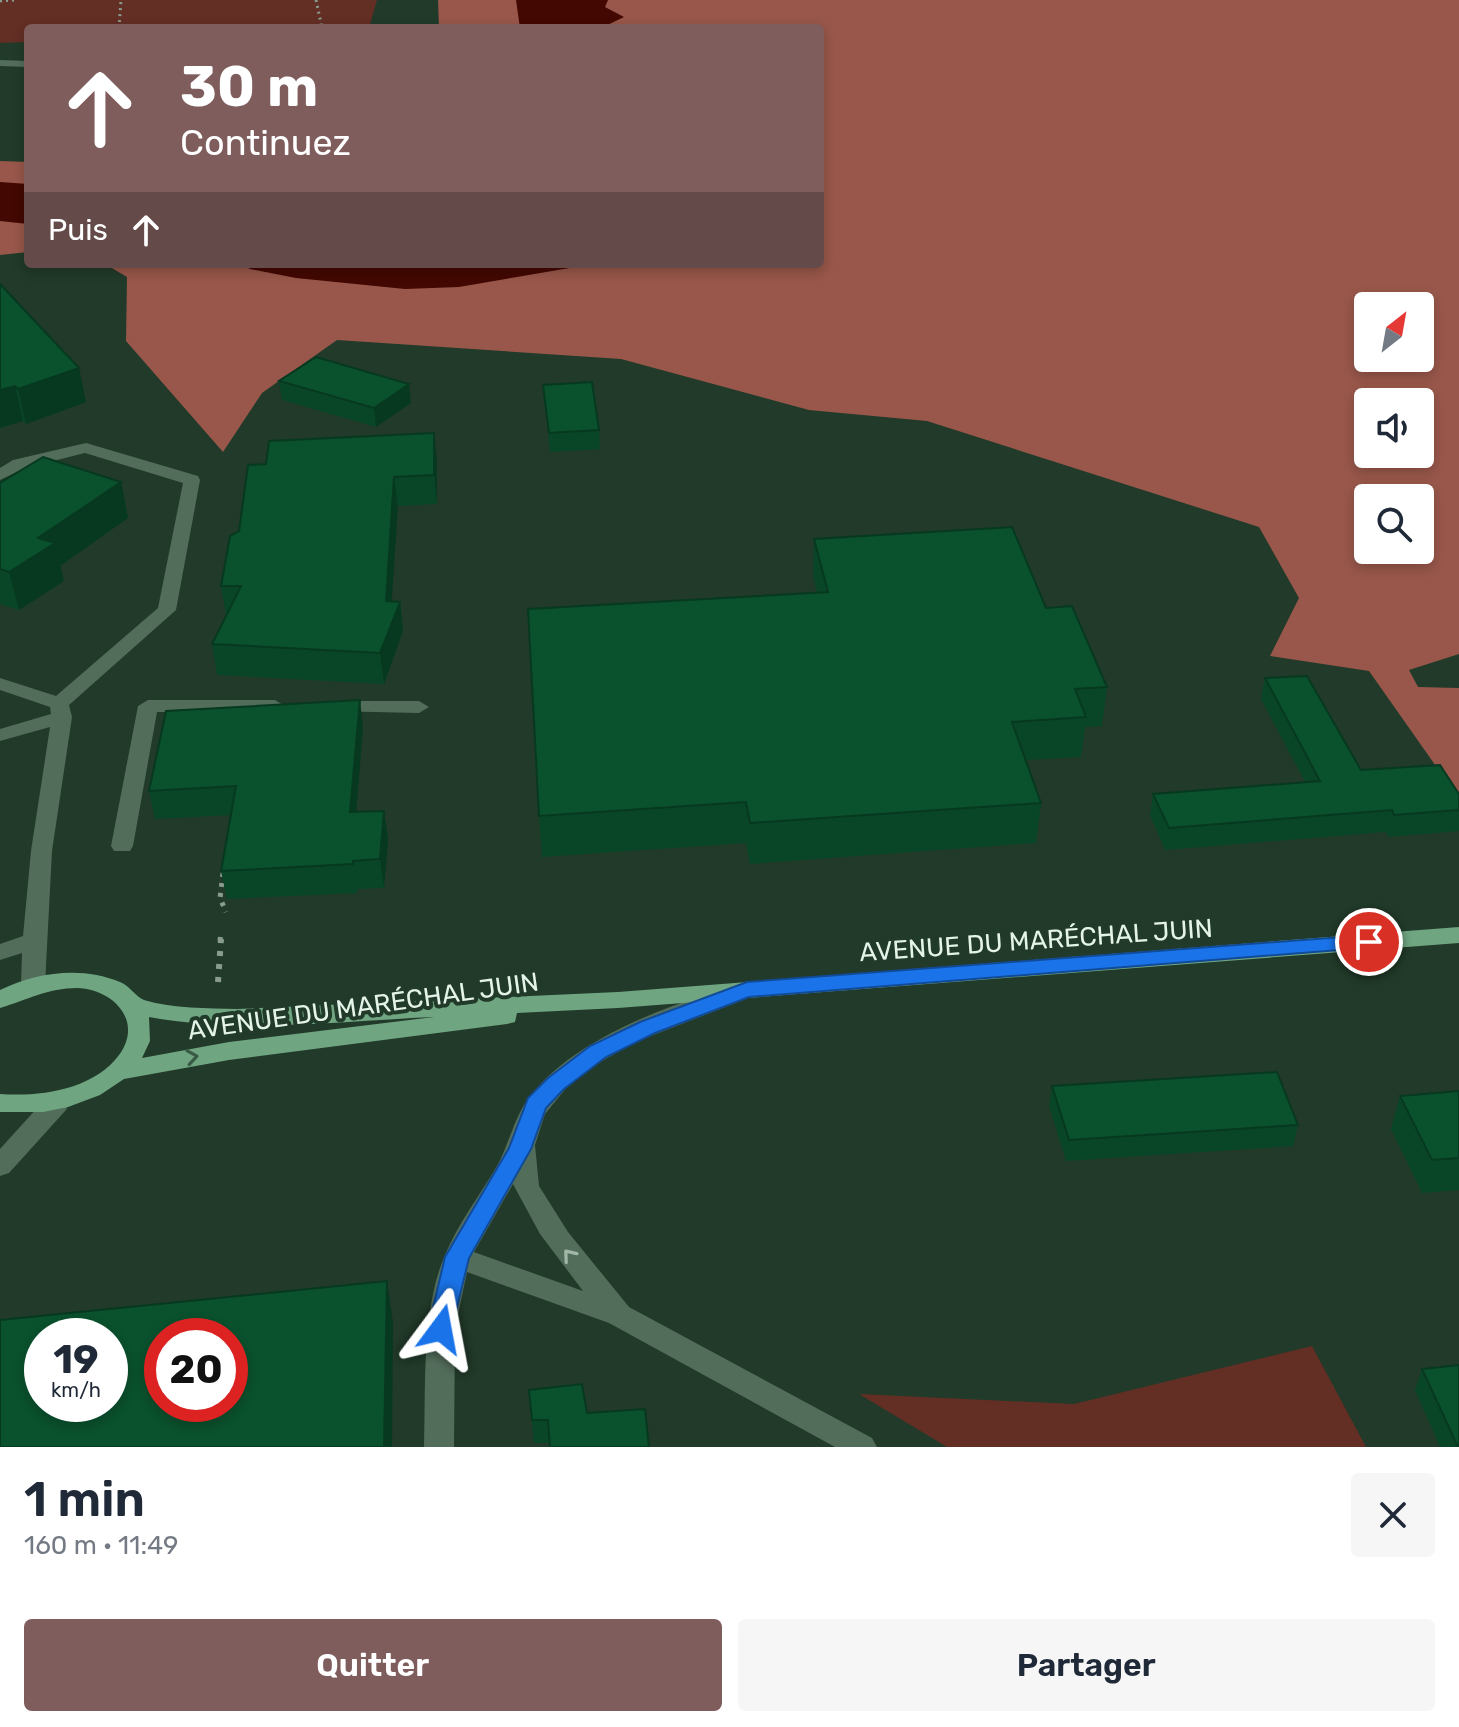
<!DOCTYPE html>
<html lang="fr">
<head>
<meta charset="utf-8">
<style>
  body { margin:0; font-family:Rubik,sans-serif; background:#f6f6f7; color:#1f2937; height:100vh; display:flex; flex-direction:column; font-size:30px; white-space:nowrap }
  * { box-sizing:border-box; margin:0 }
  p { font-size:26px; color:#747a83 }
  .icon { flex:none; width:44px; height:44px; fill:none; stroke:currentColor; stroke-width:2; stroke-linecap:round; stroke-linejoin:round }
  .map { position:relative; height:1447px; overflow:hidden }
  .sheet { display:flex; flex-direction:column; background:#fff; flex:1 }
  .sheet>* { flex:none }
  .guide { position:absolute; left:24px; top:24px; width:800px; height:244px; border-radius:8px; box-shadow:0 4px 12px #0003; background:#7f5d5d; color:#fff; overflow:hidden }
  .needle { width:52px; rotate:31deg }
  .fabs { position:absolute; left:1354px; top:292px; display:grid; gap:16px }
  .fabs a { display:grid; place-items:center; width:80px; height:80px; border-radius:8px; background:#fff; box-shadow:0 4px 12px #0003; font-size:40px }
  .speed { position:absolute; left:24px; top:1318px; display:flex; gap:16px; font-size:40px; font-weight:700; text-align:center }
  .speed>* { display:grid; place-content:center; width:104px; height:104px; border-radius:50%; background:#fff; box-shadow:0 4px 12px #0003; line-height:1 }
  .speed small { font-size:20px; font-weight:400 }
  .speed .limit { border:12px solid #d22; background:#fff; color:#111 }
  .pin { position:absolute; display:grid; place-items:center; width:68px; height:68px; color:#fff; margin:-34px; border:4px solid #fff; border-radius:50%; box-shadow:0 2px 8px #0007 }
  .me { position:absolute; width:88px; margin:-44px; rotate:13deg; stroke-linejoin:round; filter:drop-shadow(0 0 6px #0008) }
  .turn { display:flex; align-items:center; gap:28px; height:168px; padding:0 24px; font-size:36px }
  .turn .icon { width:104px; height:104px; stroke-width:2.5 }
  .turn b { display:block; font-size:56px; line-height:68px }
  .then { display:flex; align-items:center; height:76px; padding:0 24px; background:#0003; gap:16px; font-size:30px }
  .round { display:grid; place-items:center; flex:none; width:84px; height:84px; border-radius:8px; background:#f6f6f7 }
  .head { display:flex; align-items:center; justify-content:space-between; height:136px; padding:0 24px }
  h1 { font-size:48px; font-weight:600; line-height:60px }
  .primary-button { display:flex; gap:16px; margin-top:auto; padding:16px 24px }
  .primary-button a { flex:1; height:92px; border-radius:8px; background:#7f5d5d; color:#fff; font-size:32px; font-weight:600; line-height:92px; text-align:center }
  .primary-button a+a { background:#f6f6f7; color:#1f2937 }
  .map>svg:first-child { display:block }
  .green { fill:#632e24 }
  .forest { fill:#98574a; fill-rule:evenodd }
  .water { fill:#430802 }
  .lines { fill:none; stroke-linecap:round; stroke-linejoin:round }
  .path-far2 { stroke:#899c8f; stroke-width:3; stroke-dasharray:2 4; stroke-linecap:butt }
  .path-far1 { stroke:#899c8f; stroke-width:5; stroke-dasharray:4 6; stroke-linecap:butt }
  .path { stroke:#899c8f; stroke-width:6; stroke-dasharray:5 8; stroke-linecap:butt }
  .minor { fill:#536d5b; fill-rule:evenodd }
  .major { fill:#70a582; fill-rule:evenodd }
  .wall { fill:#094627 }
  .shaded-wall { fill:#073920 }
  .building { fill:#0a512d; stroke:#073920; stroke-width:2; fill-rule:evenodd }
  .oneway { stroke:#395a44 }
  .oneway2 { stroke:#a3b7a9 }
  .route { fill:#1a73e8; stroke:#114b97; stroke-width:2 }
  .labels { text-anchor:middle; stroke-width:8; stroke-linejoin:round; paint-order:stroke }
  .street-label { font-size:26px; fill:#e5f4e9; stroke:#213a29 }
</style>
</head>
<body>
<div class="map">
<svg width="1459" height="1447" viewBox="0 0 1459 1447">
  <rect width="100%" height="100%" fill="#213a29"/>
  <!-- green -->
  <g class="green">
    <path d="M0,0H377L369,28H28V42L0,43Z"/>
    <path d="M1312,1346L1366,1447H947L859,1394L1074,1404Z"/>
  </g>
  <!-- forest -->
  <g class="forest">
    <path d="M438,0H1459V654L1409,670L1418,687L1459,688V799L1369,671L1270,656L1299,598L1259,527L927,421L809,410L621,359L337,340L262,393L223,452L126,341L127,277L105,264H820V28H439ZM1368,306H1420V358H1368ZM1368,402H1420V454H1368ZM1368,498H1420V550H1368Z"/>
    <path d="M0,161L28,162V252L0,255Z"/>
  </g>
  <!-- water -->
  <g class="water">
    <path d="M516,0H608L605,7L624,17L601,28H520Z"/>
    <path d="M0,182L28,184V224L0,221Z"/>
    <path d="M241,264H593L459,287L405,289L296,278L250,269Z"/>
  </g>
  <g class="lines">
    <!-- path-far2 -->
    <g class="path-far2">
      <path d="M316,0L322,28"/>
      <path d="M0,1L15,0"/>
      <path d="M119,28L121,0"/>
    </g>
    <!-- path-far1 -->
    <g class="path-far1">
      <path d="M223,873L220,898L226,912"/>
      <path d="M220,941L221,932"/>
    </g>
    <!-- path -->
    <path class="path" d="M218,982L221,939"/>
    <!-- minor -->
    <g class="minor">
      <path d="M0,60L28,61V67L0,66Z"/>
      <path d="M86,443L198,476L200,480L176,610L69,705L72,717L52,851L45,985L41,991L33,993L25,991L21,985L22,953L0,960V944L23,936L31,851L50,727L0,741V729L51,714L50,707L0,690V678L56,696L158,608L183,483L85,453L25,468L0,480V468L13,460Z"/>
      <path d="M148,700H275L285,706L275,712H157L133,846L130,851H114L111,846L138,706Z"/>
      <path d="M335,701H419L429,707L419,713L328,711L325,707L328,703Z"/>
      <path d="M743,983L751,985L755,991L751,997L638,1041L600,1062L567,1087L545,1114L535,1145L539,1186L568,1232L629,1307L872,1438L877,1447H835L609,1323L467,1272L455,1329L454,1447H424C426,1387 421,1310 445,1255C458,1224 480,1195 497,1166C508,1146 513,1123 524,1105C566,1040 671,1004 743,983ZM513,1184L540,1234L583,1291L474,1252Z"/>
      <path d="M57,1094L66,1096L69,1103L66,1110L9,1173L0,1176V1149L48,1096Z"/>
    </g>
    <!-- major -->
    <path class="major" d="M1459,927V943L618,1008L517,1013L515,1022L507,1024L229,1060L124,1079L100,1095L68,1107L43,1112H0V1094C40,1097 93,1090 119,1055C144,1021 113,989 77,988C48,988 27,1000 0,1008V990C37,972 82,966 120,982C130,986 136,997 144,1000C174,1009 207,1008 237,1009L618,992ZM149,1017C242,1034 340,1021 434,1017L229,1042L142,1058L150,1041Z"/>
  </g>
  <!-- wall -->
  <g class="wall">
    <path d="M0,284L86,402L26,424L23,421L0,428Z"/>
    <path d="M279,381L411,403L376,427L282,400Z"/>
    <path d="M543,385L599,430L600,449L550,452Z"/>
    <path d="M437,461V504L398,506L391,601L400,602L403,631L384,684L217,675L212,644L226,615L221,586L230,536Z"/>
    <path d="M121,482L128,518L60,566L64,581L19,610L0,604V483Z"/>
    <path d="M814,539L1046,608L1107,687L1102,726L1085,727L1081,757L1026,760L1041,803L1036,843L750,864L746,843L542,857L539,816L817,592L813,576Z"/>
    <path d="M1265,678L1361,770L1459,794V831L1389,837L1386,832L1165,850L1150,815L1153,794L1305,782L1261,699Z"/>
    <path d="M363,728L356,812L384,811L388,839L384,888L357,889V893L227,899L221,871L231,815L155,819L149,791Z"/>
    <path d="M1052,1086L1298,1125L1293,1146L1066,1161L1049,1106Z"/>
    <path d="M1459,1091V1190L1422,1193L1391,1129L1400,1096Z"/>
    <path d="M1422,1369L1459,1447H1440L1415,1390Z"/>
    <path d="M529,1390L587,1413L549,1443H534Z"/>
  </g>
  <!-- shaded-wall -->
  <g class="shaded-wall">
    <path d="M79,368L86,402L26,424L18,389Z"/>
    <path d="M409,384L411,403L376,427L374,408Z"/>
    <path d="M15,386L23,421L0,428V390Z"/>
    <path d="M434,433L437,461V504L434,475Z"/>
    <path d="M394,477L398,506L390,628L400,602L403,631L384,684L380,653L386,601Z"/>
    <path d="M121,482L128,518L60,566L64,581L19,610L9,572L38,538Z"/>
    <path d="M360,700L363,728L354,840L350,812Z"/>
    <path d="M384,811L388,839L384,888L380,859Z"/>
    <path d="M387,1281L393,1323L392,1447H384Z"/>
  </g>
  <!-- building -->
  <g class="building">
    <path d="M0,284L79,368L18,389L15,386L0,390Z"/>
    <path d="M316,357L409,384L374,408L279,381Z"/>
    <path d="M592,382L599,430L549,433L543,385Z"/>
    <path d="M434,433V475L394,477L386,601L400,602L380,653L212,644L241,586H221L230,536L239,531L248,465L266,464L269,441Z"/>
    <path d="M43,457L121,482L38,538L55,543L9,572L0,569V483Z"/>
    <path d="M1012,527L1046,608L1072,606L1107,687L1075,689L1086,717L1012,722L1041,803L750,823L746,802L539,816L528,609L828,592L814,539Z"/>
    <path d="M1307,676L1361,770L1440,765L1459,794V810L1394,815L1392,810L1169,828L1153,794L1320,781L1265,678Z"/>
    <path d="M360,700L350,812L384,811L380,859L353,861V864L221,871L236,786L149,791L166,711Z"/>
    <path d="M1277,1072L1298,1125L1069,1140L1052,1086Z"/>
    <path d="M1459,1091V1158L1432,1160L1400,1096Z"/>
    <path d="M387,1281L384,1447H0V1320ZM42,1336H110V1404H42ZM162,1336H230V1404H162Z"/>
    <path d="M1459,1365V1447H1458L1422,1369Z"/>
    <path d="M582,1384L587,1413L645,1409L649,1447H550L548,1420H532L529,1390Z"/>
  </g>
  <!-- one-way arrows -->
  <defs><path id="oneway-chevron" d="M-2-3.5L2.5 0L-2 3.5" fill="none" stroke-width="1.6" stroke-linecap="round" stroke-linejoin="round" transform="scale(2)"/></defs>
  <use class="oneway" href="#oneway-chevron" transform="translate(192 1057) rotate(-9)"/>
  <use class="oneway2" href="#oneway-chevron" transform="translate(569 1255) rotate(-130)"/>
  <!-- route -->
  <path class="route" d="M1369,935L1377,937L1380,942L1377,947L749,997L655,1033L606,1057L564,1089L546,1108L531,1149L469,1258L450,1336L441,1339L432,1336L428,1329L445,1257L509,1148L528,1098L548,1078L590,1046L640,1022L747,982Z"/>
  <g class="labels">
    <!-- street labels -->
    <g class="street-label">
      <text transform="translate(1036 940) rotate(-4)" y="9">AVENUE DU MARÉCHAL JUIN</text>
      <text transform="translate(363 1006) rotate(-8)" y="9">AVENUE DU MARÉCHAL JUIN</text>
    </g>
  </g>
</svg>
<div class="fabs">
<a><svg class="needle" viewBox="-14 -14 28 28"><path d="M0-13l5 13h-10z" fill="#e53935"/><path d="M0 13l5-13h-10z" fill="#747a83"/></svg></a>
<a><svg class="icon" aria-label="sound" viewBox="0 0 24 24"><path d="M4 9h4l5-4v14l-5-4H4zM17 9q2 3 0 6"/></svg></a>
<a><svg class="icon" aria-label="search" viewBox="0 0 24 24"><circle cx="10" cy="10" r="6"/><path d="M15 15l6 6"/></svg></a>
</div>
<div class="speed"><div>19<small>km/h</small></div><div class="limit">20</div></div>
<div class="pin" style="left:1369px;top:942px;background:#d93025"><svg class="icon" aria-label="arrive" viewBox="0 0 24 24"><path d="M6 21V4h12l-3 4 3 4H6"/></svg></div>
<svg class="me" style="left:441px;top:1329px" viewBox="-20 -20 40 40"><path d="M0-17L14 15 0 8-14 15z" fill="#1a73e8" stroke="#fff" stroke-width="4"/></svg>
<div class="guide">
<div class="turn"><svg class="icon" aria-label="ahead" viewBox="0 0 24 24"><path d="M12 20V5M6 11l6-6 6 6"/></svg><div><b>30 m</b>Continuez</div></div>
<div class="then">Puis<svg class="icon" aria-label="ahead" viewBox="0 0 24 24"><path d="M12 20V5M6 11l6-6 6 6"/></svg></div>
</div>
</div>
<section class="sheet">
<div class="head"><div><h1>1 min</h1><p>160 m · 11:49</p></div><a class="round"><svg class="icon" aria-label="close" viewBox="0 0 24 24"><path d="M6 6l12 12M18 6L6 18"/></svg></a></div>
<div class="primary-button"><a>Quitter</a><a>Partager</a></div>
</section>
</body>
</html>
